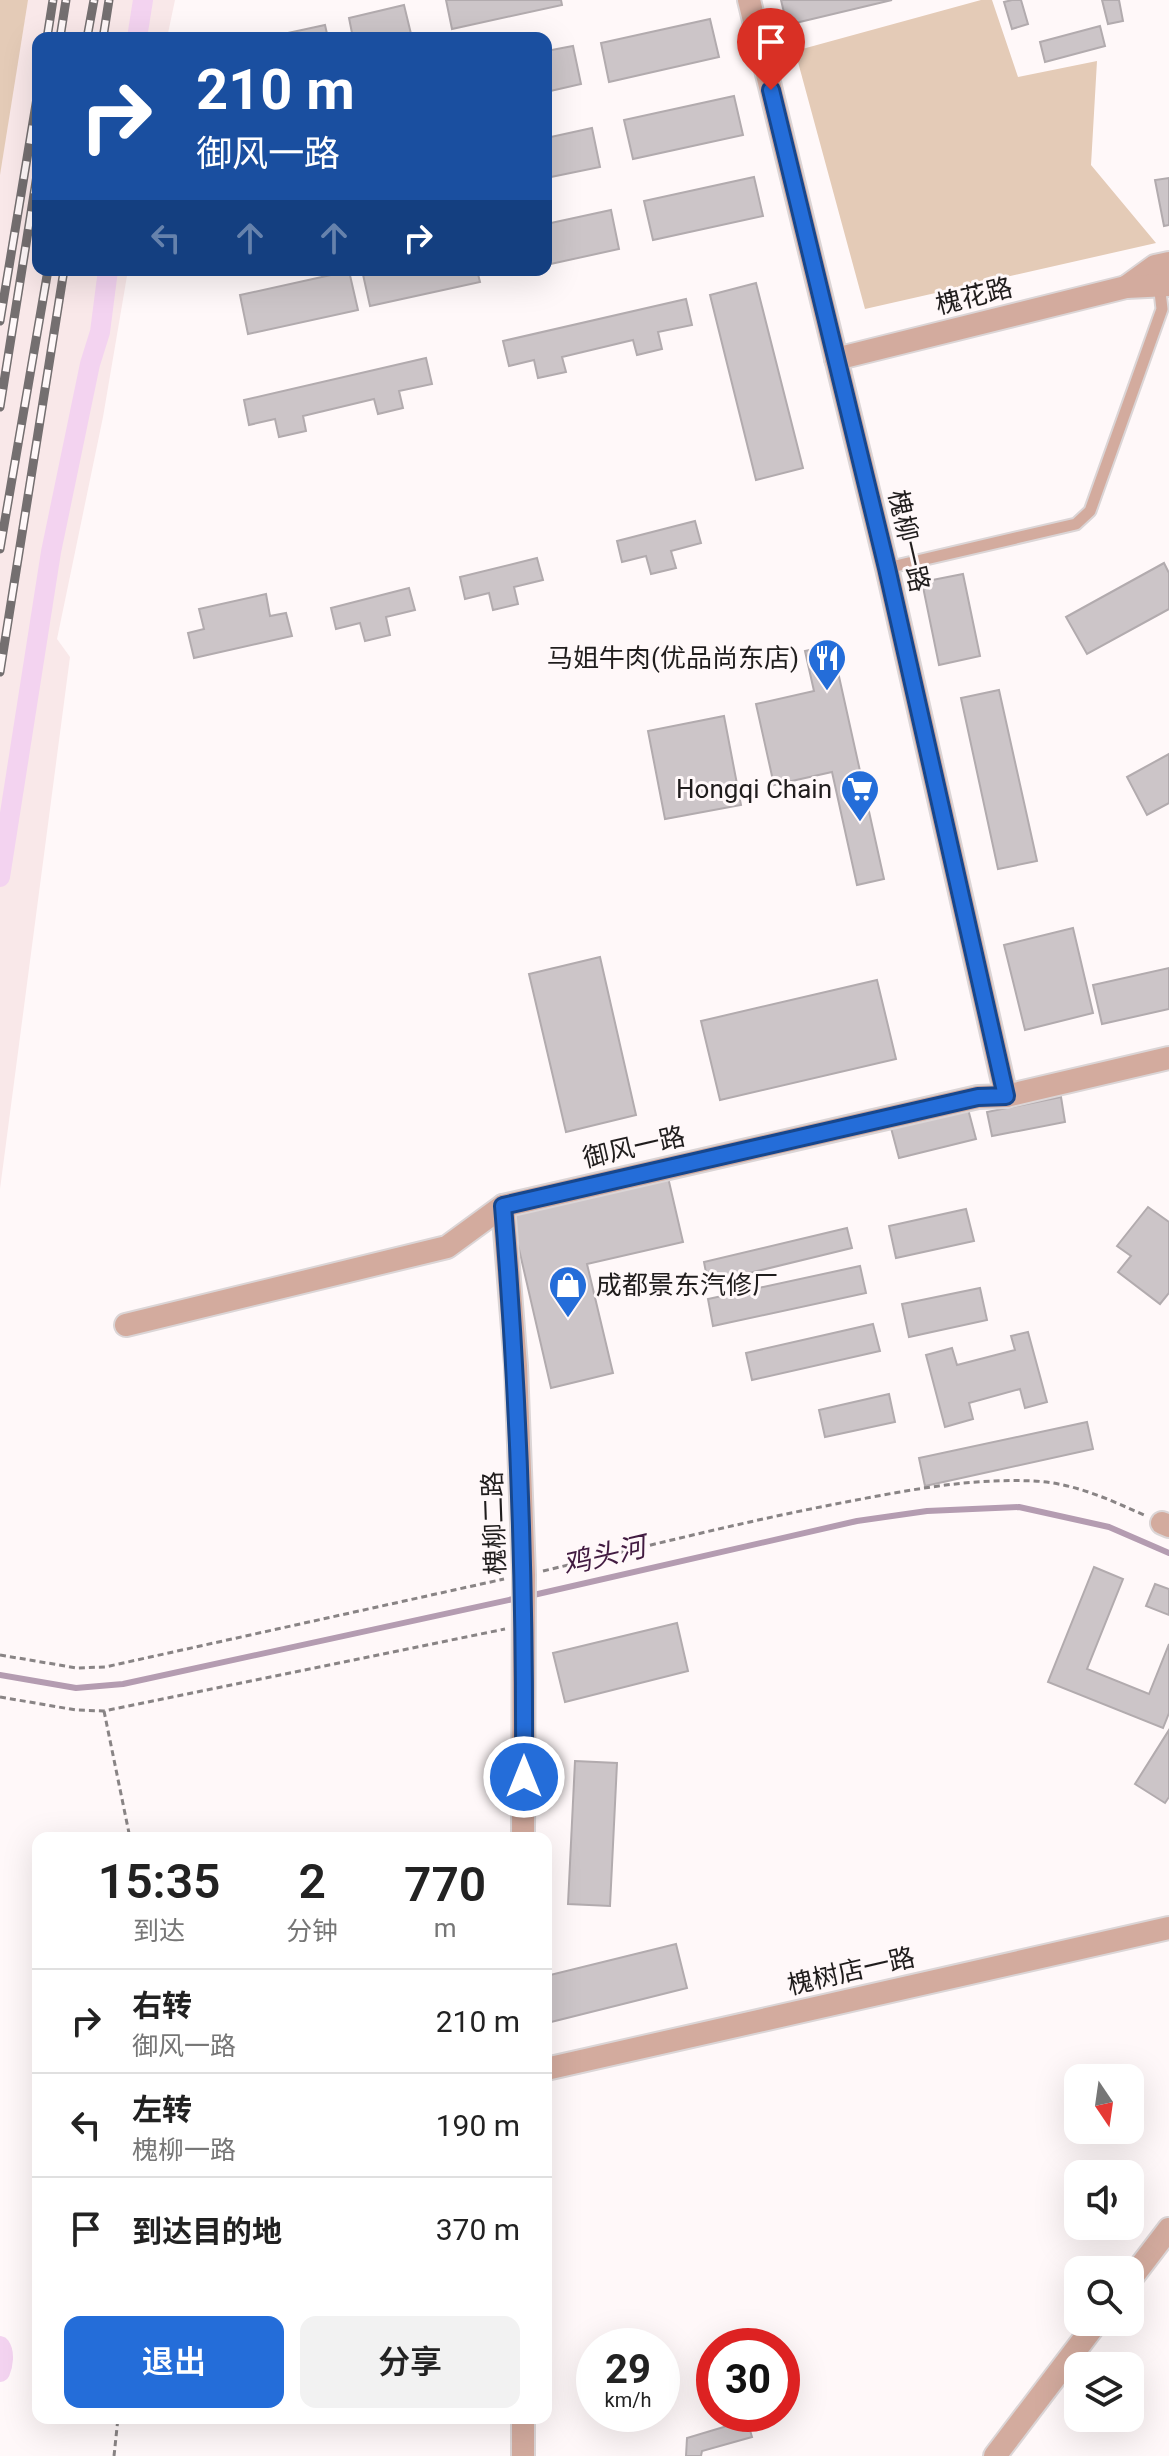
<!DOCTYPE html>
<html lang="zh">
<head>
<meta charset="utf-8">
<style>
  body { margin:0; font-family:Roboto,"Noto Sans SC",sans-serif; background:#f2f2f2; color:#222; height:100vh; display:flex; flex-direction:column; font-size:30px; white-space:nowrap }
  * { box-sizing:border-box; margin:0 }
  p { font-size:26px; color:#767676 }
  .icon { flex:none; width:44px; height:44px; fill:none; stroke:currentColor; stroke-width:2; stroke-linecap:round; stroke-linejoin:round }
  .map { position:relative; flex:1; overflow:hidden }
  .drawer { position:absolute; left:32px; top:1832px; width:520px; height:592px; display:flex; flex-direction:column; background:#fff; border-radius:16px; box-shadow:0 8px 32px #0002 }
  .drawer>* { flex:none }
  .banner { position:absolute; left:32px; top:32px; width:520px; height:244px; border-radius:16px; box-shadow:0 8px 32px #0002; background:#1a4fa0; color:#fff; overflow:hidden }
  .needle { width:52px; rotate:167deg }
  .fabs { position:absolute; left:1064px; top:2064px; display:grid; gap:16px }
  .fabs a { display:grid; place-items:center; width:80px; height:80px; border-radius:16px; background:#fff; box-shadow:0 8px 32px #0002; font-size:40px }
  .speed { position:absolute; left:576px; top:2328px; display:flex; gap:16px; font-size:40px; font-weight:700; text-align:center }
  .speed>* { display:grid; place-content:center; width:104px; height:104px; border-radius:50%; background:#fff; box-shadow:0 8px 32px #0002; line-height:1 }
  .speed small { font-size:20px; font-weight:400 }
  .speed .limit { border:12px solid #d22; background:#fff; color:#111 }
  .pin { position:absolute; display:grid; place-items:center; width:68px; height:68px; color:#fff; margin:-82px -34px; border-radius:50% 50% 50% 0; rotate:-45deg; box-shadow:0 0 8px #0007 }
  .pin .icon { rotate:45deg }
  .me { position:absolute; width:88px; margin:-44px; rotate:0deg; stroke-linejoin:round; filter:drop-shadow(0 0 6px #0008) }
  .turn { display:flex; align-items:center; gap:28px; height:168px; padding:0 32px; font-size:36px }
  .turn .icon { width:104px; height:104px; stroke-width:2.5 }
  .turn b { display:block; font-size:56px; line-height:68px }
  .lanes { display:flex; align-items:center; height:76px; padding:0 32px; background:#0003; justify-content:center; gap:40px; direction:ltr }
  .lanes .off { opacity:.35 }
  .eta { display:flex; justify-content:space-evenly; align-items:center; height:136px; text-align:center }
  .eta b { font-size:48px; font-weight:600; line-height:56px }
  .action { display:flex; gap:16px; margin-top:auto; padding:16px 32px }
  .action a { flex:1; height:92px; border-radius:16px; background:#246dd9; color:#fff; font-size:32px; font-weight:600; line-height:92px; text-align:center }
  .action a+a { background:#f2f2f2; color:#222 }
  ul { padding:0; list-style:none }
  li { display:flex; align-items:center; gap:24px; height:104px; padding:0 32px; border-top:2px solid #e0e0e0 }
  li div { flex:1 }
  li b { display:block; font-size:30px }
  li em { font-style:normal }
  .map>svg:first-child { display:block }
  .built { fill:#f9e8e9 }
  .green { fill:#e4cbb7 }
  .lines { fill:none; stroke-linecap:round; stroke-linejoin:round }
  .stream { stroke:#b49cb1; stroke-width:6 }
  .canal { stroke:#f3d3f0; stroke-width:20 }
  .building { fill:#ccc5c8; stroke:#b2abae; stroke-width:2 }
  .service-casing { stroke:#dbd5d6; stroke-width:15 }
  .minor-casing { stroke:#dbd5d6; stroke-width:26 }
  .path { stroke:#898485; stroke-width:3; stroke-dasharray:6 4; stroke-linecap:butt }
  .service { stroke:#d3ab9e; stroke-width:11 }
  .minor { stroke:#d3ab9e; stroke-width:22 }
  .rail-casing { stroke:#746f70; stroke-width:9 }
  .rail { stroke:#fff8f9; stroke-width:6; stroke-dasharray:18; stroke-linecap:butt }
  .route-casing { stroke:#17478d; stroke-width:20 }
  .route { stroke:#246dd9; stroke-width:14 }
  .labels { text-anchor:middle; stroke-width:6; stroke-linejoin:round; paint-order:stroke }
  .street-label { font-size:26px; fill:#201d1d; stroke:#fff8f9 }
  .poi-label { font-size:26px; fill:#201d1d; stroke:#fff8f9; text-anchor:end }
  .water-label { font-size:28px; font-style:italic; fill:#421b41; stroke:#fff8f9 }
</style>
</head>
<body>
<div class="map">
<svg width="1169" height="2456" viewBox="0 0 1169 2456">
  <rect width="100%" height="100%" fill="#fff8f9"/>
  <!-- built -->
  <path class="built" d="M0,0H175L167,38H38V270H128L103,417L57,639L70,657L0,1189Z"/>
  <!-- green -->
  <g class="green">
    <path d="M0,0H28L0,175Z"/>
    <path d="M981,0H992L1018,77L1097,61L1091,165L1156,243L865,309L795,51Z"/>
  </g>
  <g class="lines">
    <!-- stream -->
    <g class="stream">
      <path d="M529,1596L857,1521L927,1511L1019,1507L1109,1527L1169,1553"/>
      <path d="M0,1675L76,1688L123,1684L518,1598"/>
    </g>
    <!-- canal -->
    <g class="canal">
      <path d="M137,38L143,0"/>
      <path d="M0,877L51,552L90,364L100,332L108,270"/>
      <path d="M0,2346C5,2353 3,2365 0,2372"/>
    </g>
  </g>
  <!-- building -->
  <g class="building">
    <path d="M446,0H561L562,5L452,29Z"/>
    <path d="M781,0H892L787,25Z"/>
    <path d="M1012,0H1021L1028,24L1012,29L1004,2Z"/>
    <path d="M1102,0H1119L1123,21L1108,24Z"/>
    <path d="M404,5L412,38H353L349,18Z"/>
    <path d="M710,19L719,57L609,82L601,43Z"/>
    <path d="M325,25L328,38H269V37Z"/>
    <path d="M1100,26L1105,46L1045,62L1040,42Z"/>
    <path d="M573,46L581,84L546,92V51Z"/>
    <path d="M734,96L743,135L633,159L624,120Z"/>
    <path d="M592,128L600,167L546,178V138Z"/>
    <path d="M754,177L763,216L653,240L644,201Z"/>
    <path d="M1169,178V225L1164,226L1155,180Z"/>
    <path d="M611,210L619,249L546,265V224Z"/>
    <path d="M362,270H477L480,282L370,306Z"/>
    <path d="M349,271L358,310L248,334L240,295Z"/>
    <path d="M756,283L803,468L756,480L710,295Z"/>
    <path d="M686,299L692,325L658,332L662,349L637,355L633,340L562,357L566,372L538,378L534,360L509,366L503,341Z"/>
    <path d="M426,358L432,384L399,391L403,408L378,414L374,399L303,416L306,431L279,437L275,419L249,425L244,400Z"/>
    <path d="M695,521L701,543L671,551L676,568L651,574L646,556L622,562L617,541Z"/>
    <path d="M537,558L543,580L514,587L518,604L493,610L489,593L465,599L460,577Z"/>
    <path d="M1164,563L1169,573V609L1087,654L1066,617Z"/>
    <path d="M963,574L980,656L939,665L922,582Z"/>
    <path d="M409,588L415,610L386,617L390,635L365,641L360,623L336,629L331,608Z"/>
    <path d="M266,594L270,616L286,613L292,636L194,658L188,633L204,629L199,609Z"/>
    <path d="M832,645L884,879L857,885L832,772L774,785L756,704L814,691L805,651Z"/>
    <path d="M999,690L1037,861L998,869L961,698Z"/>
    <path d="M724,716L741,805L665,819L648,731Z"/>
    <path d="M1169,754V803L1147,815L1127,777Z"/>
    <path d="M1073,928L1093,1013L1025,1030L1004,945Z"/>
    <path d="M600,957L636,1115L566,1132L529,974Z"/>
    <path d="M1169,968V1009L1102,1024L1093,985Z"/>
    <path d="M877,980L896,1059L720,1100L701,1021Z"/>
    <path d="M1061,1097L1065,1122L992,1136L987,1112Z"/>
    <path d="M968,1109L976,1139L899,1158L891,1128Z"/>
    <path d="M667,1173L683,1242L587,1264L613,1373L551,1388L510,1210Z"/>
    <path d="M1148,1207L1169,1222V1293L1160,1304L1118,1272L1131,1256L1117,1246Z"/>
    <path d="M966,1209L974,1241L896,1258L889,1226Z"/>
    <path d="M847,1228L852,1248L708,1283L704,1262Z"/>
    <path d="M860,1266L866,1293L713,1326L708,1299Z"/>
    <path d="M980,1288L987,1320L909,1337L902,1304Z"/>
    <path d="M873,1324L880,1351L752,1380L746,1353Z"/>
    <path d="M1028,1332L1047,1402L1025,1408L1020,1389L969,1403L973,1419L945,1427L926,1355L952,1348L957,1365L1015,1350L1011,1336Z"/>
    <path d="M889,1394L895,1422L825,1437L819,1410Z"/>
    <path d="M1087,1422L1093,1449L925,1486L919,1458Z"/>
    <path d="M1094,1567L1123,1579L1087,1669L1149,1694L1169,1644V1713L1163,1728L1048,1682Z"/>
    <path d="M1155,1584L1169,1589V1615L1146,1606Z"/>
    <path d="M677,1623L688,1671L565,1702L553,1653Z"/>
    <path d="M1169,1730V1797L1165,1803L1135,1784Z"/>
    <path d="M575,1761L617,1763L610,1906L568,1904Z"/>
    <path d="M676,1944L687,1988L551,2022L546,2001V1976Z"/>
    <path d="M747,2420L752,2437L702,2451L701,2456H686L687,2438Z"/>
  </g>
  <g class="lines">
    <defs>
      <path id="service" d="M887,568L1076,524L1090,511L1162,309L1159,283"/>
      <g id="minor">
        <path d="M749,0L887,568L1006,1096"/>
        <path d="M1126,287L1155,266L1169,263"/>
        <path d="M836,359L1126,287L1169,285"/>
        <path d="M503,1206L516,1366L524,1575L523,1838"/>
        <path d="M126,1325L447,1247L503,1206L978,1097L1006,1096L1169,1058"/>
        <path d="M1162,1523L1169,1526"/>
        <path d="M546,2069L1169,1928"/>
        <path d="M1130,2280L1169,2229"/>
        <path d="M523,2418V2456"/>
        <path d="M995,2456L1097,2322"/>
      </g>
    </defs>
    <!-- service casing -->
    <use href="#service" class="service-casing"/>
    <!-- minor casing -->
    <use href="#minor" class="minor-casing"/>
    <!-- path -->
    <g class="path">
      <path d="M543,1571C644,1547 745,1521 846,1502C908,1490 971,1478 1034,1481C1074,1483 1108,1499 1144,1515"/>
      <path d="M0,1655L77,1668L105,1667L504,1579"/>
      <path d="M0,1697L76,1710L104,1711L505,1629"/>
      <path d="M104,1711L130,1838"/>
      <path d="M114,2456L118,2418"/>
    </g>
    <!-- service -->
    <use href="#service" class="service"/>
    <!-- minor -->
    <use href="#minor" class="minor"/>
    <defs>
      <g id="rail">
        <path d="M47,38L53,0"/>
        <path d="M60,38L66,0"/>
        <path d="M87,38L94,0"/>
        <path d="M103,38L109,0"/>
        <path d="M0,321L38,92"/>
        <path d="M0,407L38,169"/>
        <path d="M0,549L48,270"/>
        <path d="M0,672L64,270"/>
      </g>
    </defs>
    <!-- rail casing -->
    <use href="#rail" class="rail-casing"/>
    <!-- rail -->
    <use href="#rail" class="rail"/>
  </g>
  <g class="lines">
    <defs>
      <path id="route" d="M524,1777C525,1586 519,1396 503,1206L978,1097L1006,1096L887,568L771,90"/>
    </defs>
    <!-- route casing -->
    <use href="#route" class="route-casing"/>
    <!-- route -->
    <use href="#route" class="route"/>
  </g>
  <!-- icons -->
  <defs>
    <symbol id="restaurant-pin" viewBox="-11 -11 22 30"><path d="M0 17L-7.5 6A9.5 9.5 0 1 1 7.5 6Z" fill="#246dd9" stroke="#fff8f9"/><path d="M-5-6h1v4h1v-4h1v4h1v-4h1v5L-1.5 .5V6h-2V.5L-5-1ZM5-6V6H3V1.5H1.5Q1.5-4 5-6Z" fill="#fff"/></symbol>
    <symbol id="supermarket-pin" viewBox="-11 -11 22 30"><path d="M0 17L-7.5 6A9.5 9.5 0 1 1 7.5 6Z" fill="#246dd9" stroke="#fff8f9"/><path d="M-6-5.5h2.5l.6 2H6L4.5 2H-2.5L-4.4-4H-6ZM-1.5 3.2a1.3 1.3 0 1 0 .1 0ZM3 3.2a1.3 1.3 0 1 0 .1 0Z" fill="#fff"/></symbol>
    <symbol id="shop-pin" viewBox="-11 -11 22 30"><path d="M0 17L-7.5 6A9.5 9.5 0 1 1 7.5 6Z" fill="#246dd9" stroke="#fff8f9"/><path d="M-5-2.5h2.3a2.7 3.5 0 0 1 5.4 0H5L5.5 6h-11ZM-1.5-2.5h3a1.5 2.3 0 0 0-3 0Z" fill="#fff"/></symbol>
  </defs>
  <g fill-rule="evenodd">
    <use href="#restaurant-pin" x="805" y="636" width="44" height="60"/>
    <use href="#supermarket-pin" x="838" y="767" width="44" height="60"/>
    <use href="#shop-pin" x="546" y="1263" width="44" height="60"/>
  </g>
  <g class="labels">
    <!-- street labels -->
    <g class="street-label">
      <text transform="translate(974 296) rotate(-14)" y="9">槐花路</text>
      <text transform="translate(909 541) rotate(77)" y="9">槐柳一路</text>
      <text transform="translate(634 1147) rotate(-13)" y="9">御风一路</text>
      <text transform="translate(494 1523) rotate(-92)" y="9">槐柳二路</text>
      <text transform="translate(851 1971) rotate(-13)" y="9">槐树店一路</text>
    </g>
    <!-- poi labels -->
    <g class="poi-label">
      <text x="799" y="667">马姐牛肉(优品尚东店)</text>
      <text x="832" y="798">Hongqi Chain</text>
      <text x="596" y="1294" text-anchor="start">成都景东汽修厂</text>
    </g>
    <!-- water labels -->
    <g class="water-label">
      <text transform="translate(604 1555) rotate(-13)" y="10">鸡头河</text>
    </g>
  </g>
</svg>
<div class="fabs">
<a><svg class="needle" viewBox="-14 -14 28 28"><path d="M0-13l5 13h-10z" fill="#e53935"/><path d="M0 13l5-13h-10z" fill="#767676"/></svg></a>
<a><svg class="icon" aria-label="sound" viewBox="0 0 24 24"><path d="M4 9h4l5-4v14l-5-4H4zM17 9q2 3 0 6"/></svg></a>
<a><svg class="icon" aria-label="search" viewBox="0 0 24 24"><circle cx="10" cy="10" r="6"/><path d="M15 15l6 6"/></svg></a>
<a><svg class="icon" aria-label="layers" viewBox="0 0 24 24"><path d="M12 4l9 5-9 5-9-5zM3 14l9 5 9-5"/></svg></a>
</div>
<div class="speed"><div>29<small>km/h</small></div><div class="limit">30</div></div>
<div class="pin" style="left:771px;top:90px;background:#d93025"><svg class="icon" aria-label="arrive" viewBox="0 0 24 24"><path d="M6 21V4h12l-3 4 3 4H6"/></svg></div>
<svg class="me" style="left:524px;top:1777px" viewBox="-20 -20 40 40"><circle r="17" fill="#246dd9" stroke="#fff" stroke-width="3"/><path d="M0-11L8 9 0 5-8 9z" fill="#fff"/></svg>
<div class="banner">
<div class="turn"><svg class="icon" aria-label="right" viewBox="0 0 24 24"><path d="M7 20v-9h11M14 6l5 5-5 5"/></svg><div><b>210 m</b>御风一路</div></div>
<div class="lanes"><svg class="icon off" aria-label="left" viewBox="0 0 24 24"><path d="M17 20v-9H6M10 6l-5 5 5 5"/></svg><svg class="icon off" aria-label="ahead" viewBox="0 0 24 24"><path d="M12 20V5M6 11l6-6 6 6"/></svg><svg class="icon off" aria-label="ahead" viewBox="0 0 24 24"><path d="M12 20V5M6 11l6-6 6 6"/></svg><svg class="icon" aria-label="right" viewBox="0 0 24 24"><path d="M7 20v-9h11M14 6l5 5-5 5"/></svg></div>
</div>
<section class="drawer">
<div class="eta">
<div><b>15:35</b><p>到达</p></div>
<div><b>2</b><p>分钟</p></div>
<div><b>770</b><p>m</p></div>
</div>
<ul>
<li><svg class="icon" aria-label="right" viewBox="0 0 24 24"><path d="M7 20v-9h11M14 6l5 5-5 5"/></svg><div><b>右转</b><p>御风一路</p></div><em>210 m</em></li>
<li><svg class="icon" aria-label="left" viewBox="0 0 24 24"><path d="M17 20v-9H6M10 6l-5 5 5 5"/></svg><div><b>左转</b><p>槐柳一路</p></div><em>190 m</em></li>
<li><svg class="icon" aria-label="arrive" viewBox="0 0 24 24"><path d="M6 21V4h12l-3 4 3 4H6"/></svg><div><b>到达目的地</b></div><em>370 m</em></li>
</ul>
<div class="action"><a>退出</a><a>分享</a></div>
</section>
</div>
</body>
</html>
